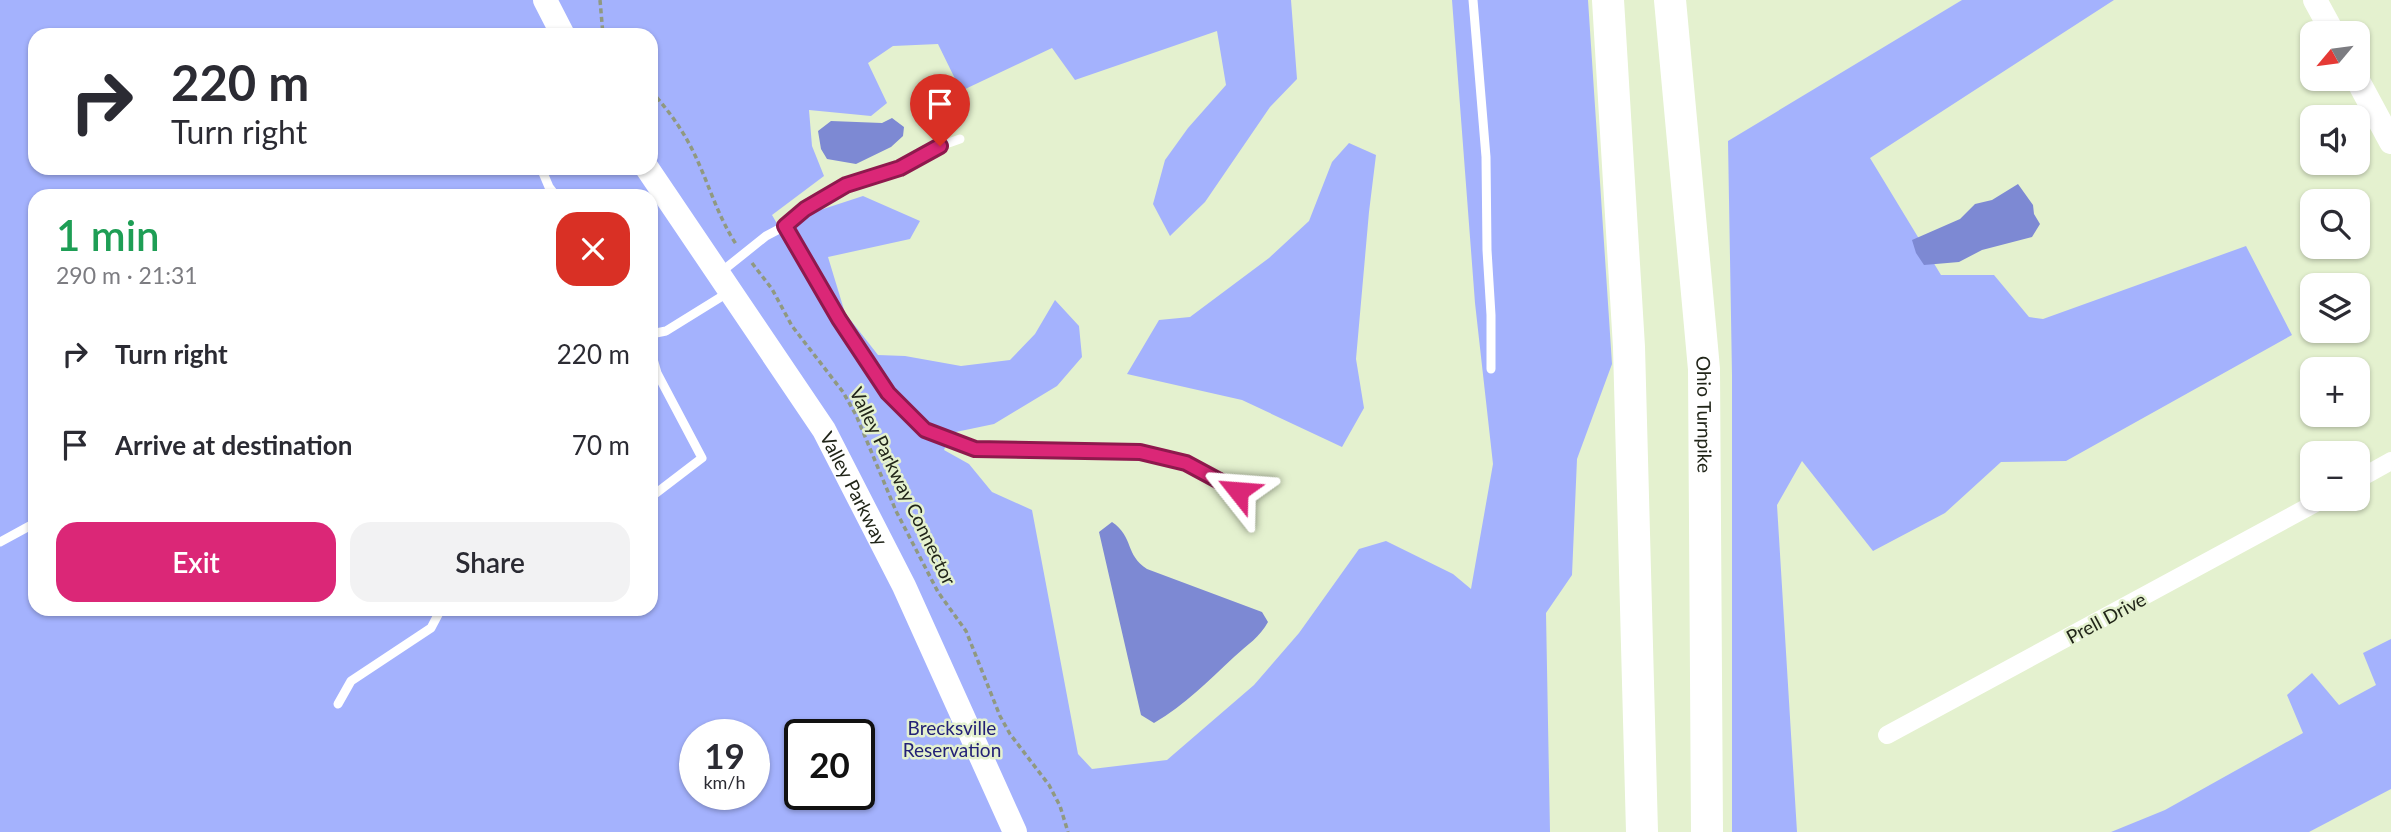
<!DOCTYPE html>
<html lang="en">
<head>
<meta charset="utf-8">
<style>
  body { margin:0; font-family:Lato,sans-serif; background:#f2f2f3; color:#2b2b33; height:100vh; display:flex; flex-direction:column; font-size:26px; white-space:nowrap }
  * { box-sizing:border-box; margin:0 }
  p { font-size:23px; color:#7c7c81 }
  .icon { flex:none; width:38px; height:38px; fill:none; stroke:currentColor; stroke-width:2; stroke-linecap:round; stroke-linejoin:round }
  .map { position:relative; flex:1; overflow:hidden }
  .details { position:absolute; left:28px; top:189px; width:630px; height:427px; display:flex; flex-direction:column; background:#fff; border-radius:21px; box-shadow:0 2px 5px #0004 }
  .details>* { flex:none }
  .guide { position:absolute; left:28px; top:28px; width:630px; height:147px; border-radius:21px; box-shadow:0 2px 5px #0004; background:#fff; color:#2b2b33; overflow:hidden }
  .needle { width:46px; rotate:241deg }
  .controls { position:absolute; left:2300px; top:21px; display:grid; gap:14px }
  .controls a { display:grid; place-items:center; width:70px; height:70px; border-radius:14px; background:#fff; box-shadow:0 2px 5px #0004; font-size:35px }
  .speed { position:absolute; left:679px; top:719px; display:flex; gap:14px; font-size:35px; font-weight:700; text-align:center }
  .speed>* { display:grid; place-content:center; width:91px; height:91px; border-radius:50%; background:#fff; box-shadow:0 2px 5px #0004; line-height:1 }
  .speed small { font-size:18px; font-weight:400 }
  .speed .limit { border:4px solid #111; border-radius:10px; background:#fff; color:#111 }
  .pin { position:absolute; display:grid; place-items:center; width:60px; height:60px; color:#fff; margin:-72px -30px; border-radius:50% 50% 50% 0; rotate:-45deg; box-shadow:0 0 7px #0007 }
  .pin .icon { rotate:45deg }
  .me { position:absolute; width:77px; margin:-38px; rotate:298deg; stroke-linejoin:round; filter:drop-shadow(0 0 5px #0008) }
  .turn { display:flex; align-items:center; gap:24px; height:147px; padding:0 28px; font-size:32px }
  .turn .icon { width:91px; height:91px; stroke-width:2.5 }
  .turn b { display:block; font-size:49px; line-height:60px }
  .round { display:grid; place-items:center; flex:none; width:74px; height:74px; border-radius:21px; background:#f2f2f3 }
  .summary { display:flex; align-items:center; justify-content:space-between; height:119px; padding:0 28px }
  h1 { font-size:42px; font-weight:600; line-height:52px; color:#1e9e55 }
  .cta { display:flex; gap:14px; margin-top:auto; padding:14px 28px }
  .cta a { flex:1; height:80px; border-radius:21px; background:#db2777; color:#fff; font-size:28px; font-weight:600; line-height:80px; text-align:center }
  .cta a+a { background:#f2f2f3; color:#2b2b33 }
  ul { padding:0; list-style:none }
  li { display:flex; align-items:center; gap:21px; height:91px; padding:0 28px }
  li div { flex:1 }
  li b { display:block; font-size:26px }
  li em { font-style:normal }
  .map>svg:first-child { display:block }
  .green { fill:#a4b2fd; fill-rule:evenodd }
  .water { fill:#7d89d3 }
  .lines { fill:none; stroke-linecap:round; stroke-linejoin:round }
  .path { stroke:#909980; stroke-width:3.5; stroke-dasharray:5 3.5; stroke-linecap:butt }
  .lane { stroke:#fff; stroke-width:9 }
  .street { stroke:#fff; stroke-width:18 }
  .secondary { stroke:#fff; stroke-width:24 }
  .highway { stroke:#fff; stroke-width:32 }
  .route-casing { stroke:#8e194d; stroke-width:18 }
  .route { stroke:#db2777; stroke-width:12 }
  .labels { text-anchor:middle; stroke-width:5; stroke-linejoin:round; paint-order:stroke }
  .street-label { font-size:19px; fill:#212519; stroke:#e4f1cf }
  .park-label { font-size:19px; fill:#232176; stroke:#e4f1cf }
</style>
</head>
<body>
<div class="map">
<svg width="2391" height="832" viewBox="0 0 2391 832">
  <rect width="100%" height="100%" fill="#e4f1cf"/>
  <!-- green -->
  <g class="green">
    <path d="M0,0H1291L1297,79L1270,107L1205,202L1170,236L1153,204L1165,160L1188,128L1226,85L1217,31L1075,80L1052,48L961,91L938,44L893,46L868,63L887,103L871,116L809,110L812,146L824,176L772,215L783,234L811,213L863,196L920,221L910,239L828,257L845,313L878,355L905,356L961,366L1010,360L1035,334L1055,300L1079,326L1082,357L1057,386L994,424L951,433L944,450L969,464L992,492L1032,510L1078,754L1092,769L1167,760L1254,685L1299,633L1359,549L1386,541L1453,574L1471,589L1493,464L1475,303L1452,0H1588L1612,364L1577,459L1572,575L1546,613L1550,832H0ZM35,35H651V168H35ZM35,196H651V609H35ZM695,735H754V794H695ZM800,735H859V794H800Z"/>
    <path d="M1962,0H2114L1870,158L1941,275H1994L2029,317L2043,319L2246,246L2292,335L2066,461L2001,462L1945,513L1873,551L1802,461L1777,505L1797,832H1732V375L1728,141Z"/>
    <path d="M1349,143L1376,155L1369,212L1356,359L1364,408L1342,447L1242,400L1127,374L1159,320L1190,317L1269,258L1309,221L1332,162Z"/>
    <path d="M2391,639V789L2309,832H2111L2165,810L2303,733L2287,695L2312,673L2339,705L2376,685L2363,653Z"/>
  </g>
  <!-- water -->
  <g class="water">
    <path d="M892,118L904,127L903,136L891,147L856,164L827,159L821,149L818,131L831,121L882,123Z"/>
    <path d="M2018,184L2033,205L2034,214L2040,224L2032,237L1982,250L1959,262L1924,265L1916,253L1912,240L1960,219L1975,204L1992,200Z"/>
    <path d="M1112,522C1134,537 1125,555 1147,569L1262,612L1268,622C1260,637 1247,645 1234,657C1208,681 1185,705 1154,723L1141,715L1099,532Z"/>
  </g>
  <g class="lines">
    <!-- path -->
    <g class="path">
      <path d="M600,0L603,35"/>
      <path d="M651,91C671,113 687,136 699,164C711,191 719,218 736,244"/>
      <path d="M752,263L772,289L792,326L843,392L856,415L896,511L938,592L966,631L1000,716L1010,734L1049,785L1060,806L1068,832"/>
    </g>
    <!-- lane -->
    <g class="lane">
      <path d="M1473,0L1486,157L1487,250L1491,315V369"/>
      <path d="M541,168L549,187L556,196"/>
      <path d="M785,226L805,209L846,185L900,168L940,146L960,139"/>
      <path d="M721,272L766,236L785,226L839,319L888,393L925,430L975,449L1140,452L1186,463L1238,491"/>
      <path d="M651,334L666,331L729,292"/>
      <path d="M651,352L657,373L702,458L651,497"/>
      <path d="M0,542L35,523"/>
      <path d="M338,704L351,681L431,628L441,609"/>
    </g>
    <!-- street -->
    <g class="street">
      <path d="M2357,480L2391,461"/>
      <path d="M1887,735L2323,499"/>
    </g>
    <!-- secondary -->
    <g class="secondary">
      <path d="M545,0L563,35"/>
      <path d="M2315,0L2333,33"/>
      <path d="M2357,79L2391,142"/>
      <path id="s1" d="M647,168L824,430L904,586L1015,832"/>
    </g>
    <!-- highway -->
    <g class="highway">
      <path d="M1608,0L1629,347L1642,832"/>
      <path id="s2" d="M1670,0L1704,369L1707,832"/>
    </g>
  </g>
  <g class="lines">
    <defs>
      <path id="route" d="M940,146L900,168L846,185L805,209L785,226L839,319L888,393L925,430L975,449L1140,452L1186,463L1238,491"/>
    </defs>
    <!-- route casing -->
    <use href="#route" class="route-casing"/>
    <!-- route -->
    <use href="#route" class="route"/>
  </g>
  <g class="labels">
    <!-- street labels -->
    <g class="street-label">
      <text dy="7" stroke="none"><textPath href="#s2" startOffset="416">Ohio Turnpike</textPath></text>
      <text transform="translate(903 486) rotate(64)" y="7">Valley Parkway Connector</text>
      <text dy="7" stroke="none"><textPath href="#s1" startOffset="382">Valley Parkway</textPath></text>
      <text transform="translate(2106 618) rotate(-28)" y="7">Prell Drive</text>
    </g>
    <!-- park labels -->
    <g class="park-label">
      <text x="952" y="735">Brecksville<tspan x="952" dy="22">Reservation</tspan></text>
    </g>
  </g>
</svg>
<div class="controls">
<a><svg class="needle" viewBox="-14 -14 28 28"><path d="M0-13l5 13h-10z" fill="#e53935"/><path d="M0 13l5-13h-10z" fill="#7c7c81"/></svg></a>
<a><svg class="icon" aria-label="sound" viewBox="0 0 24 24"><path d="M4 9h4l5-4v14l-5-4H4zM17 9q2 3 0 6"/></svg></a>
<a><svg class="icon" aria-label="search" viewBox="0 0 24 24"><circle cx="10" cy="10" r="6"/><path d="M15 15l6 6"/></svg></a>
<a><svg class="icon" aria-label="layers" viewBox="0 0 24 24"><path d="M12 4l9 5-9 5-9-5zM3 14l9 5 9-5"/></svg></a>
<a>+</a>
<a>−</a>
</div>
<div class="speed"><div>19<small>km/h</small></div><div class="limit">20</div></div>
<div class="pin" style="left:940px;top:146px;background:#d93025"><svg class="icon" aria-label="arrive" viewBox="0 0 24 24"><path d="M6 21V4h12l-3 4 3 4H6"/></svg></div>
<svg class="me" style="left:1238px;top:491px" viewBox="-20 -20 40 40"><path d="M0-17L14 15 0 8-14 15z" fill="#db2777" stroke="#fff" stroke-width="4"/></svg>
<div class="guide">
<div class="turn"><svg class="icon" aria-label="right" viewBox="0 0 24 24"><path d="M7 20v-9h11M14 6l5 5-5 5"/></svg><div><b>220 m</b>Turn right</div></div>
</div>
<section class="details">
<div class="summary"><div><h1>1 min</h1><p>290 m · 21:31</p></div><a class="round" style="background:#d93025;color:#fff"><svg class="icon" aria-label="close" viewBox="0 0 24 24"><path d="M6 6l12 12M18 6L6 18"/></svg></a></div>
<ul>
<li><svg class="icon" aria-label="right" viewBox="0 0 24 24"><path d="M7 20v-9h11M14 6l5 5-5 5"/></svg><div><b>Turn right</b></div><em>220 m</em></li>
<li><svg class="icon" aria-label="arrive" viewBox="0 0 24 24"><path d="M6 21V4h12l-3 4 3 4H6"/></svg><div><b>Arrive at destination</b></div><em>70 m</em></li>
</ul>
<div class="cta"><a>Exit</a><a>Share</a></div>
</section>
</div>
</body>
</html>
